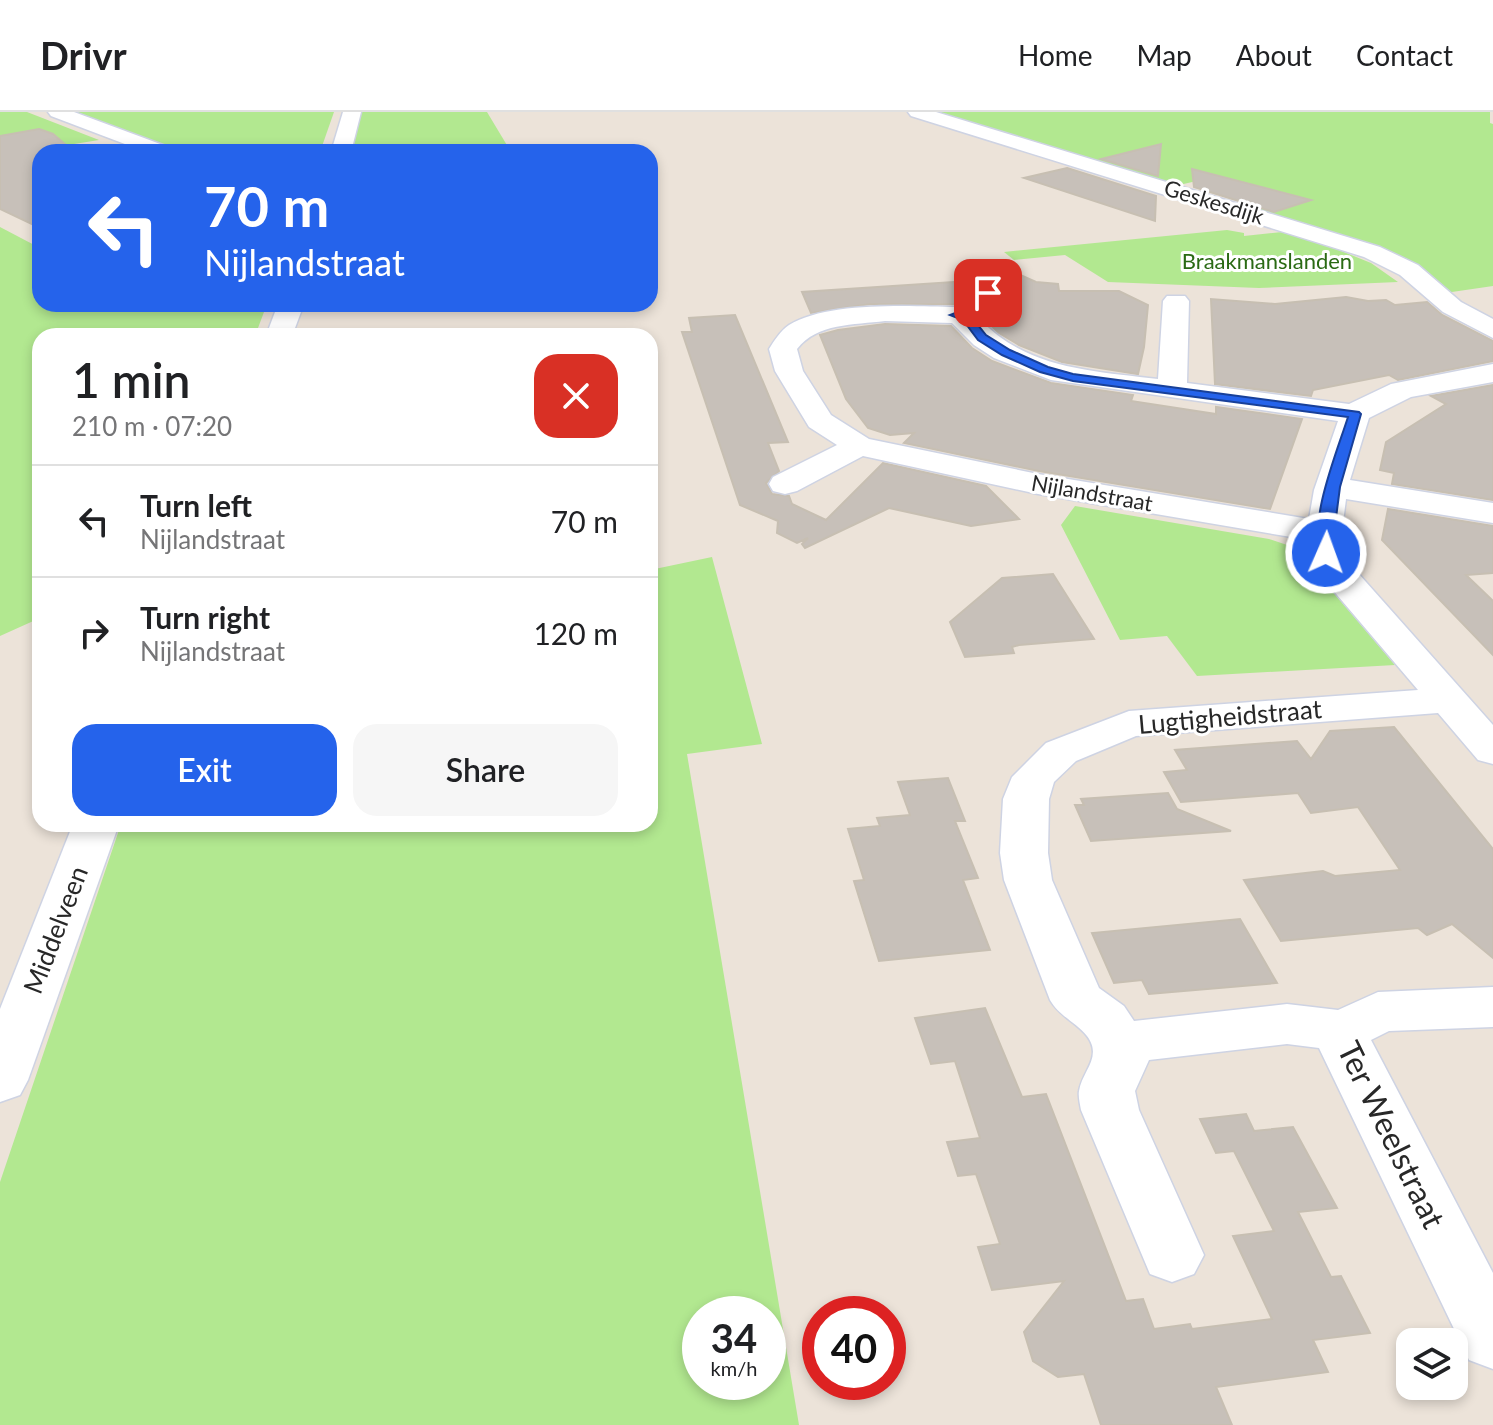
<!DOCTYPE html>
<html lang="en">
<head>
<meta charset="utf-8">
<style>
  body { margin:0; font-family:Lato,sans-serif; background:#f6f6f6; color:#202124; height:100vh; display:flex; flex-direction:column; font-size:30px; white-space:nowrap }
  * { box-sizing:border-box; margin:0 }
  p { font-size:26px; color:#757577 }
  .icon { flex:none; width:44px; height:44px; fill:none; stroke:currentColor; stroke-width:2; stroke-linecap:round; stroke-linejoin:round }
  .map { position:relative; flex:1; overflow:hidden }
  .sheet { position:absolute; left:32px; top:216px; width:626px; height:504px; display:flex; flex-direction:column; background:#fff; border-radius:24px; box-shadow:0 4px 12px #0003 }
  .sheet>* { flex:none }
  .banner { position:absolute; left:32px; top:32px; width:626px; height:168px; border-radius:24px; box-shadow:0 4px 12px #0003; background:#2563eb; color:#fff; overflow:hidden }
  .controls { position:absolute; left:1396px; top:1216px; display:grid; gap:16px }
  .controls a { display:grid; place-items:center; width:72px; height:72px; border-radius:16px; background:#fff; box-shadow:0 4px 12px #0003; font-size:40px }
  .speed { position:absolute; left:682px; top:1184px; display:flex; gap:16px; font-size:40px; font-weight:700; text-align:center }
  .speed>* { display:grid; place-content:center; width:104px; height:104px; border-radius:50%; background:#fff; box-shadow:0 4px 12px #0003; line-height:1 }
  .speed small { font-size:20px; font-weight:400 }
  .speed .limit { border:12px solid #d22; background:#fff; color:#111 }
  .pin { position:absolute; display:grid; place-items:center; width:68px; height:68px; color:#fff; margin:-34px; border-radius:16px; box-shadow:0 4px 12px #0006 }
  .me { position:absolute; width:88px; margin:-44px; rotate:2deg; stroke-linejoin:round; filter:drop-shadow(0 0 6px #0008) }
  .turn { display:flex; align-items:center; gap:28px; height:168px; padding:0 40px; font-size:36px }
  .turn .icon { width:104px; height:104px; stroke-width:2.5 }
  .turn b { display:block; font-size:56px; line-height:68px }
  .round { display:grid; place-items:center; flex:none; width:84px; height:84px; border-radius:24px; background:#f6f6f6 }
  .summary { display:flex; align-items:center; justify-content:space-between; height:136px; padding:0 40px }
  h1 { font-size:48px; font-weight:600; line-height:60px }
  .action { display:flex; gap:16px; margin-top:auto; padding:16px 40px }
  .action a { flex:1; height:92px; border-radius:24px; background:#2563eb; color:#fff; font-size:32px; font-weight:600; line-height:92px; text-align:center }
  .action a+a { background:#f6f6f6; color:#202124 }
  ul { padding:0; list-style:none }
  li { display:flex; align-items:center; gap:24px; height:112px; padding:0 40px; border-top:2px solid #e0e0e0 }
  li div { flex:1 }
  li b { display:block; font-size:30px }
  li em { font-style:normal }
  header { display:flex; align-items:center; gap:48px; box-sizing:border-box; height:112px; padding:0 40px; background:#fff; border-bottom:2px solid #e0e0e0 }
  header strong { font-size:38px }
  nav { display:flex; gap:44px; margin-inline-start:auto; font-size:28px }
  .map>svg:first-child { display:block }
  .green { fill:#b2e890; fill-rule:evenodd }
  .building { fill:#c7c0b9; stroke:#c7bfb2; stroke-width:2 }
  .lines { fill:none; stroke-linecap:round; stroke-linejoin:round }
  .minor-casing { stroke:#ced3e3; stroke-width:3 }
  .minor { fill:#fff; fill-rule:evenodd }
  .route { fill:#2563eb; stroke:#184099; stroke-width:2 }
  .labels { text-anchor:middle; stroke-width:6; stroke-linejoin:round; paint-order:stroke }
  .far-street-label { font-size:22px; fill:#282828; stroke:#fff }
  .far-park-label { font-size:22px; fill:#2a6a14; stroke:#fff }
  .street-label { font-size:26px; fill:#282828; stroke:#fff }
  .near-street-label { font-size:32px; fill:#282828; stroke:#fff }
</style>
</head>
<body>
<header>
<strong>Drivr</strong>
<nav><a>Home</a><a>Map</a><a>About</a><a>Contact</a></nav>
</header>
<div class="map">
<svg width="1493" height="1313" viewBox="0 0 1493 1313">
  <rect width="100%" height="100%" fill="#ece3d9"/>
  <!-- green -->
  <g class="green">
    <path d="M0,0H27L99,28L0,44Z"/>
    <path d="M73,0H334L320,40H180Z"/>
    <path d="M361,0H487L511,40H350Z"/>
    <path d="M921,0H1490V11L1493,12V174L1445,181L1420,159L1251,100L1294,87L1218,64L1175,74Z"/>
    <path d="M0,115L40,136V192H145L152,196L154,192H267L255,224H40V506L0,524Z"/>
    <path d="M1227,118L1244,121V124L1292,119L1371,151L1398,170L1259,176L1108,170L1065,143L1014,148L1004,140Z"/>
    <path d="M1075,394L1269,427L1296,436L1395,553L1197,564L1167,524L1120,528L1061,413Z"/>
    <path d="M712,445L762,632L687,642L799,1313H0V1070L121,712H650V458ZM700,1202H768V1270H700Z"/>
  </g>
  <!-- building -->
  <g class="building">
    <path d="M39,17L53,22L74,40H40V116L0,97V24Z"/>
    <path d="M1161,32L1158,64L1101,47Z"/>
    <path d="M1067,56L1156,84L1155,109L1024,66Z"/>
    <path d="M1192,57L1311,88L1274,100L1194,75Z"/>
    <path d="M1018,162L1036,170L1058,172L1059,179H1119L1148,193L1144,235L1138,262L1062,250L1019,233L999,221L983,206L990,198L997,207Z"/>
    <path d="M969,169L975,177L956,192H870L811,201L802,180Z"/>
    <path d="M1346,185L1368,189L1386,188L1395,193L1427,190L1442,203L1493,229V249L1398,268L1389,263L1313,278L1311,284L1215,272L1211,187L1275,192Z"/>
    <path d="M735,203L788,330L768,331L779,359L766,371L772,382L789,384L792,392L826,408L883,351L986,374L1019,407L971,414L889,396L805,436L802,432L808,426L797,431L777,421L778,409L740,393L682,220H692L689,206Z"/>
    <path d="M885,212L951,214L972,236L992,249L1051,271L1133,283L1131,289L1216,302V295L1302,307L1270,397L1039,359L904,331L914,321L890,323L868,316L846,287L820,223L838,218Z"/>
    <path d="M1493,273V388L1392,372L1394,361L1380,358L1386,330L1446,292L1431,284Z"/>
    <path d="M1388,397L1493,414V461L1466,463L1493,489V543L1382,428Z"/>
    <path d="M1053,462L1094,527L1019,533L1012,535L1014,541L965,545L950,510L1002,466Z"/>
    <path d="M1394,615L1493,737V846L1452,812L1427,823L1418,816L1281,829L1244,768L1323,759L1335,764L1400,758L1358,695L1311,701L1298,681L1181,690L1164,660L1187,658L1175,638L1297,629L1311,647L1330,619Z"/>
    <path d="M948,666L965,709H955L978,766L963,768L990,838L879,849L854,769L864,768L848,717L880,714L877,706L910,703L898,670Z"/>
    <path d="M1168,681L1177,697L1231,719L1091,729L1075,693H1084L1081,687Z"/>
    <path d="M1240,807L1277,871L1149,882L1142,868L1114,871L1092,821Z"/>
    <path d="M985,896L1022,985L1046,982L1126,1189L1143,1187L1154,1217L1190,1212L1192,1217L1272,1207L1233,1124L1274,1119L1234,1039L1216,1041L1200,1007L1246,1002L1254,1019L1293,1015L1337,1096L1298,1100L1331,1165L1341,1164L1370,1221L1313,1228L1328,1260L1216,1275L1232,1313H1101L1084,1262L1058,1265L1033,1249L1024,1220L1064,1169L992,1178L978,1135L1000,1132L976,1062L958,1064L947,1030L980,1026L955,949L931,952L915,906Z"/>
  </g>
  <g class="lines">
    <defs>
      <g id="minor">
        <path d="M48,0H74L171,36L174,40H146L51,4Z"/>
        <path d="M343,0H361L351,40H331Z"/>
        <path d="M908,0H936L1380,135L1418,153L1461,190L1493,207V226L1443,200L1400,163L1364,145L911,4Z"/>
        <path d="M988,173L997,176L1001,181L979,206C1025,257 1094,259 1158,267L1163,189L1167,184H1185L1189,189L1187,271L1349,292L1391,272L1493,252V270L1411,285L1369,306L1350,368L1493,391V411L1346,387L1342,418L1350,452L1493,613V652L1478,648L1438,601L1136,624L1076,649L1054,670L1049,687L1048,741L1052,768L1099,876L1124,894L1134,909L1287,892L1338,898L1378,880L1493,875V915L1389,919L1371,928L1493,1161V1257L1469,1248L1319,936L1287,932L1149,948L1135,979L1139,998L1204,1143L1194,1162L1172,1170L1150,1162L1081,998C1080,992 1078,984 1079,979C1082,959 1103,945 1087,924C1076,910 1060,905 1050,888L1004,768L1000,741L1003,687L1012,665L1046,631L1129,599L1418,578L1320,463L1315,455L1309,428L1038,382L863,344L797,379L785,382L773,379L769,372L773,365L837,333L809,315L775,259L769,237C774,229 781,218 789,213C827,189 912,194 956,195C969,192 974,177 988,173ZM885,209L952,211L974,233L994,246L1051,268L1338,309L1314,378L1309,407L1038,362L869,327L831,303L803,259L797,237C817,211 854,213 885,209Z"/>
        <path d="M278,192H304L292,224H266Z"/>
        <path d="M73,712H119L28,968L20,983L0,990V897Z"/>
      </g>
    </defs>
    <!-- minor casing -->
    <use href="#minor" class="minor-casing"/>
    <!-- minor -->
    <use href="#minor" class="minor"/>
  </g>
  <!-- route -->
  <path class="route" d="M984,179L993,181L970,203L986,223L1010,238L1048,255L1073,262L1359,300L1361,302L1340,375L1331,444H1321C1308,409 1337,340 1348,305L1073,269L1040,260L1002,243L978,228L963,208L950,203L966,197Z"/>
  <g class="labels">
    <!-- far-street labels -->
    <g class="far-street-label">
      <text transform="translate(1214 90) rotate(17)" y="8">Geskesdijk</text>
      <text transform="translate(1092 381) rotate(10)" y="8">Nijlandstraat</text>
    </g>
    <!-- far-park labels -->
    <g class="far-park-label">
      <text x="1267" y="157">Braakmanslanden</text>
    </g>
    <!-- street labels -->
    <g class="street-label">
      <text transform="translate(1230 605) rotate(-5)" y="9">Lugtigheidstraat</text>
      <text transform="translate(56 818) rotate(-69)" y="9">Middelveen</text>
    </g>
    <!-- near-street labels -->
    <g class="near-street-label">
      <text transform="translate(1391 1023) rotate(64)" y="11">Ter Weelstraat</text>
    </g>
  </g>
</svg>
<div class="controls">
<a><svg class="icon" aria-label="layers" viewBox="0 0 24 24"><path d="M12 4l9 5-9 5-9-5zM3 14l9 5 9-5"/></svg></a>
</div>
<div class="speed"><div>34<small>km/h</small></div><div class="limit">40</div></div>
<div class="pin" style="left:988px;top:181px;background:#d93025"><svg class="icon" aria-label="arrive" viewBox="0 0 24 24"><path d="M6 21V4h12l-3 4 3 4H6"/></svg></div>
<svg class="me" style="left:1326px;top:441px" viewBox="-20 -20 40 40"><circle r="17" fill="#2563eb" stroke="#fff" stroke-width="3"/><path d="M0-11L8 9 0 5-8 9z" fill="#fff"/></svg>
<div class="banner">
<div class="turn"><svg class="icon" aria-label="left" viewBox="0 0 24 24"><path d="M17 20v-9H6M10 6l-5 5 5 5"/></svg><div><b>70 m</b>Nijlandstraat</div></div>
</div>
<section class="sheet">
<div class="summary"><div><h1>1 min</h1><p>210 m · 07:20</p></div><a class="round" style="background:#d93025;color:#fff"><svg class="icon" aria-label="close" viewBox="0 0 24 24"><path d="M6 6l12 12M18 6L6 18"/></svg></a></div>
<ul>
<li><svg class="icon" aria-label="left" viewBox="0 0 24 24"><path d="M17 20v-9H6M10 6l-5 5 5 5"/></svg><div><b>Turn left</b><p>Nijlandstraat</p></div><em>70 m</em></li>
<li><svg class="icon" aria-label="right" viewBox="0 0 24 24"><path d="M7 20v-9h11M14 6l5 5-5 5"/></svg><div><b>Turn right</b><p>Nijlandstraat</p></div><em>120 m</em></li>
</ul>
<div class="action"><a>Exit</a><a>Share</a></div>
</section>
</div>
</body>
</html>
